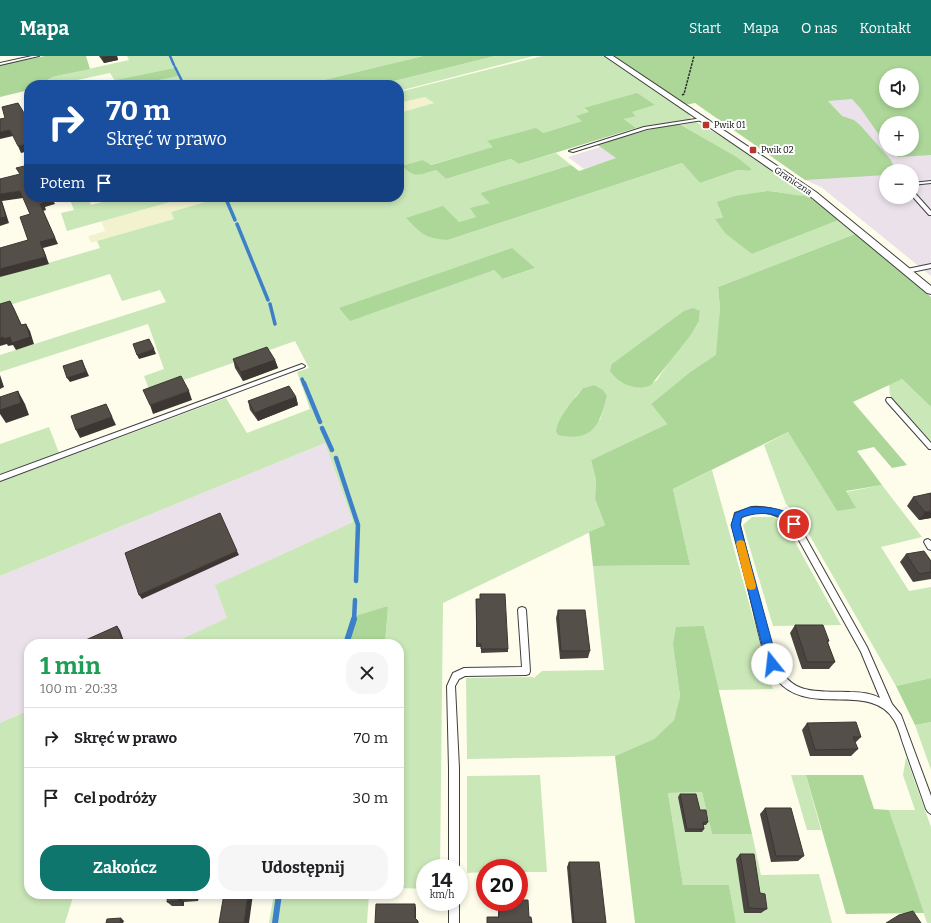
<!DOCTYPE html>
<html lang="pl">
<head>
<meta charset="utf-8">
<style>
  body { margin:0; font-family:Bitter,serif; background:#f6f6f6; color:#202124; height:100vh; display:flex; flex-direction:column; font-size:15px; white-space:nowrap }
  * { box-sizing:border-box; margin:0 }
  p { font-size:13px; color:#757577 }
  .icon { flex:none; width:22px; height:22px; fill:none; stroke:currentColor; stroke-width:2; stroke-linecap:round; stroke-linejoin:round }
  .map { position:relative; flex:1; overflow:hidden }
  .drawer { position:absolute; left:24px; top:583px; width:380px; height:260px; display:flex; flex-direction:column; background:#fff; border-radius:16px; box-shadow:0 2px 6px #0003 }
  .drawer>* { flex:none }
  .hud { position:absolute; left:24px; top:24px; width:380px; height:122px; border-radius:16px; box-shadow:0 2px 6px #0003; background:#1a4fa0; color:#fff; overflow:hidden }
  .controls { position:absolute; left:879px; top:12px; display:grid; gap:8px }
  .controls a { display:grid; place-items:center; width:40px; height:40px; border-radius:50%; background:#fff; box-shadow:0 2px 6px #0003; font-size:20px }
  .speed { position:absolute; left:416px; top:803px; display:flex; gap:8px; font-size:20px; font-weight:700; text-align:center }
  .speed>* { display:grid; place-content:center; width:52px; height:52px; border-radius:50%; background:#fff; box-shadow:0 2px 6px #0003; line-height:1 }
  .speed small { font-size:10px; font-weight:400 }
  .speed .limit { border:6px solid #d22; background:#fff; color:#111 }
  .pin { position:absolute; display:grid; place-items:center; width:34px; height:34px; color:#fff; margin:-17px; border:2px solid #fff; border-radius:50%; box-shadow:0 1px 4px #0007 }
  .me { position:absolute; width:44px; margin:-22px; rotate:344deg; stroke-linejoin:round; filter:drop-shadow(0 0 3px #0008) }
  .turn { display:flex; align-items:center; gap:14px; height:84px; padding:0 16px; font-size:18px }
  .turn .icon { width:52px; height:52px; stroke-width:2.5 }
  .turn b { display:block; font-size:28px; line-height:34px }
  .then { display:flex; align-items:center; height:38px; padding:0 16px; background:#0003; gap:8px; font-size:15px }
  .round { display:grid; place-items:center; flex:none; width:42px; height:42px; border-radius:16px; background:#f6f6f6 }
  .head { display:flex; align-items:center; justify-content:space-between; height:68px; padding:0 16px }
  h1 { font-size:24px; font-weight:700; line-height:30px; color:#1e9e55 }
  .cta { display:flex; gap:8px; margin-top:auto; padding:8px 16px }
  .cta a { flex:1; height:46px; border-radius:16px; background:#0f766e; color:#fff; font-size:16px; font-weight:700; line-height:46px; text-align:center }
  .cta a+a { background:#f6f6f6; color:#202124 }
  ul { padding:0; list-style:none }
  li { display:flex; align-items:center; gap:12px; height:60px; padding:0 16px; border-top:1px solid #e0e0e0 }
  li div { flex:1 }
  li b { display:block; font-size:15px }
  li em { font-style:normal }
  header { display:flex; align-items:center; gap:24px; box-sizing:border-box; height:56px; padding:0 20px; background:#0f766e; color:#fff }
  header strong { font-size:19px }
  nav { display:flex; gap:22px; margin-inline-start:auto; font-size:14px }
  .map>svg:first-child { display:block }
  .industrial { fill:#ebe1eb; fill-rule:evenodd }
  .farmland { fill:#f2f3ce }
  .green { fill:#cae7b8; fill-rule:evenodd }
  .forest { fill:#acd798; fill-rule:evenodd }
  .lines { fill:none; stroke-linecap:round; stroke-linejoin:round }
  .stream-far3 { stroke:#3d7fc8; stroke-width:2.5 }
  .stream-far2 { stroke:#3d7fc8; stroke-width:3.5 }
  .stream-far1 { stroke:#3d7fc8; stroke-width:4.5 }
  .stream { stroke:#3d7fc8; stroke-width:6 }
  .service-casing { stroke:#3f3f3f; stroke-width:2 }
  .minor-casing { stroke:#3f3f3f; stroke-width:2 }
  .path { stroke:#2e2e2e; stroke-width:1.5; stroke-dasharray:2.5 1; stroke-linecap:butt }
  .service { fill:#fff; fill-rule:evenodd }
  .minor { fill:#fff; fill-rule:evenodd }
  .wall { fill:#49443f }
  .shaded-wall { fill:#3c3733 }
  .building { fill:#554f49; stroke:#3c3733 }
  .route { fill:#1a73e8; stroke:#114b97 }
  .slow { fill:#f59e0b }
  .poi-dot { fill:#b7352a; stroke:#fff; stroke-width:1.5 }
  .labels { text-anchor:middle; stroke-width:4; stroke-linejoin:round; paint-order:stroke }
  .far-poi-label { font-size:9px; fill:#0c0c0c; stroke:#fff; text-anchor:start }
  .far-street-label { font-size:9px; fill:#0c0c0c; stroke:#fff }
</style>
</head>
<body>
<header>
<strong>Mapa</strong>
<nav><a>Start</a><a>Mapa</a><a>O nas</a><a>Kontakt</a></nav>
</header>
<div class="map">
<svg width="931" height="867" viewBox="0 0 931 867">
  <rect width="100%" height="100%" fill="#fefdec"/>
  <!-- industrial -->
  <g class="industrial">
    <path d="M917,17L931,25V220L821,131L805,124L695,47L886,21V45H912V19ZM886,67H912V93H886ZM886,115H912V141H886Z"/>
    <path d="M600,91L617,102L584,113L568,101Z"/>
    <path d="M325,387L353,466L216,529L228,562L171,588H29V654L0,667V520Z"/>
  </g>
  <!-- farmland -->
  <g class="farmland">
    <path d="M425,41L434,47L399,57V47Z"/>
    <path d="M188,141L223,142L171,156L174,163L91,187L88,180L105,175L101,165Z"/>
  </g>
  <!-- green -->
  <g class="green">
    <path d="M127,0H423L303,29H137L177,20L174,12L115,25L110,17L54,29H40L52,21L129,4Z"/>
    <path d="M495,0H534L399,35V29H378Z"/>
    <path d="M542,0H605L689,58L691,62L685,65L636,72L624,63L636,59L631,56L654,49L584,53L589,56L582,65L543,77L488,86L494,91L430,109L423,104L417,119L436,114L446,123L511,103L519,108L556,97L571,109L480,137L491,147L471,153L477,161L459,166L448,184L682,107L700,127L738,114L749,115L752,113L737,101L681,69L696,66L724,82L807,139C791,143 775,130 758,137C743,144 732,159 716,163L752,198L839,164L855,178L718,231L720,252L717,299L690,316L651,348L667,368L591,404L596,424L595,443L605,469L443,547L440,812H425V833L399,832V588H385L388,551L352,561L343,588H171L227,562L215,529L353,466L325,387L0,520V426L226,342L247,377L310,353L297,316L309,312L295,285L150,336L144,320L164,313L148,268L0,316V299L166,246L160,234L122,245L110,218L0,252V221L100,192L97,185L174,163L171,156L223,141H399V57L434,47L425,41L399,47V36ZM535,212L504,223L494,214ZM700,255L699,265L691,279L669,306L657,324L644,332ZM594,329L607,340L600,364L575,341L583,332Z"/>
    <path d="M83,141H88L91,149L122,141H188L67,175L61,157L74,154L70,144Z"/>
    <path d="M902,323L931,351V385L894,346L890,339L889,328Z"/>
    <path d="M49,371L59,397L0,418V388Z"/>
    <path d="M788,376L837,455L846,436L882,429L922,481L881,491L909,535L931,531V622L896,630L799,461L786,448L764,389Z"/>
    <path d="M712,414L773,633L718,634L704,570L673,589L680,640L674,664L654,683L615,700L467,703L466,622L532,621L534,622L542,615L604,614L593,510L690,509L673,433Z"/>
    <path d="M752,461H773L784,466L841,569L773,570L743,469Z"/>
    <path d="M29,654V838H74L65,867H0V667Z"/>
    <path d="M931,666V714L915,669Z"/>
    <path d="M906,701L931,771V867H927L889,754H915L903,719Z"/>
    <path d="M540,719L547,816H519V812H485V816L467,817V720Z"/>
    <path d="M791,719H806L821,774H807Z"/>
    <path d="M702,736L712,778H752L761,819L819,818L832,867H736L729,829H683L668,737Z"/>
    <path d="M274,838H369L367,867H269Z"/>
  </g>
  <!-- forest -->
  <g class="forest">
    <path d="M45,0H86L90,13L52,21L40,29H29V34L0,41V9Z"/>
    <path d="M423,0H495L378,29H303Z"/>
    <path d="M615,0H931V99L898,101L890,93H912V67H886V89L861,53L852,43L828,45L842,60L854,64L860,69L891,104L893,109L891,115H886V119L805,124L695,47L685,49ZM886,19H912V45H886Z"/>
    <path d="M174,12L178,20L137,29H115L112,25Z"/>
    <path d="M637,37L655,49L632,56L636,60L624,63L636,72L519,108L511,103L446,123L436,114C418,119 416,123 402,110L423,104L431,109L493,91L487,85L536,72L543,77L582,65L576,60L589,56L584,52Z"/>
    <path d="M667,69H681L737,101L752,113L749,115L738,114L700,127L682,107L448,184C424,182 422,178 406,162L443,150L459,166L476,161L470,152L490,147L480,137L571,109L579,115L616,102L596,88Z"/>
    <path d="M767,135C780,135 796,141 807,139L839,164L752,198L725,177L715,163L723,161L717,146L735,140Z"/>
    <path d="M855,178L931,241V351L902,323L853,346L907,409L892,412L874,391L857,395L882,429L846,435L856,452L837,455L788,376L673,433L690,509L593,510L589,476L605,469L595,443L596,424L591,404L667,368L651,348L690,316L716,299L720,252L718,231Z"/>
    <path d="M512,192L535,212L503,223L494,214L350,265L339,252Z"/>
    <path d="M693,252L700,255L699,265L691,279L651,329C637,336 619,328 610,315L612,308L684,255Z"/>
    <path d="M594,329L603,334L607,340C599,370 593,386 558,379L556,375C559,359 573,345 583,332Z"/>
    <path d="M385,551H388L385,588H343L352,561Z"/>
    <path d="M704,570L752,778H712L702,736L668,737L683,829H729L736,867H635L615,700L654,683L674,664L680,640L673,589L676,571Z"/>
    <path d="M931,622V666L915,669L896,630Z"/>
    <path d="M806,719H863L874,753L889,754L924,857L846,858Z"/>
  </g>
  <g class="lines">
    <!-- stream-far3 -->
    <g class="stream-far3">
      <path d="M170,0L174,9"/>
      <path d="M175,11L184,29"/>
      <path d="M225,141L226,144"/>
    </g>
    <!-- stream-far2 -->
    <g class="stream-far2">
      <path d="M226,143L235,164"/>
      <path d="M237,168L268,244"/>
      <path d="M270,248L275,268"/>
      <path d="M302,323L304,328"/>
    </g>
    <!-- stream-far1 -->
    <g class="stream-far1">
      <path d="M304,327L320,366"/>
      <path d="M322,372L332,394"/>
      <path d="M336,402L358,469L356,525"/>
      <path d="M354,564L355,544"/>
    </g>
    <!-- stream -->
    <g class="stream">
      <path d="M346,588L354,563"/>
      <path d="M275,867L279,838"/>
    </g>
    <defs>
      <g id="service">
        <path d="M32,0H39L0,9V7Z"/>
        <path d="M702,62L704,63L703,64L647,73L573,96L569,95L644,71Z"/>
        <path d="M931,125V127L912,129V127Z"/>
        <path d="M912,136H914L931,155V159H929L912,140Z"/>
        <path d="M931,208V212L907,217L904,215L907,213Z"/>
        <path d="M302,308L305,310L304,311L0,425V419Z"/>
        <path d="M887,342H891L931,387V393H929L887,346L886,344Z"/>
        <path d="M752,451C769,450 784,455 797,466L867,591L892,648L901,659L931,740V758L928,756L926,753C919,732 911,711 904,690C901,682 899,672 894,664C872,627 816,658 783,630C764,614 758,572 752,549C746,522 739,496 732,469L735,457ZM760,456C773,457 782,461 791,470L861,596L880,642C871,637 860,636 850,636C805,635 786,639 770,590L740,469L741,461L752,457Z"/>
        <path d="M928,483L931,485V494L928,493L924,486L925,484Z"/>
        <path d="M522,551L525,552L526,554L530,615L529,618L526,619L465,620L459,623L455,630L459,712V812H449V712L447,630L453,617L464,612L522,611L518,554L519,552Z"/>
        <rect x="449" y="846" width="10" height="21"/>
      </g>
      <path id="minor" d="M605,0H613L816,136L931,230V238L927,237L810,140Z"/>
    </defs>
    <!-- service casing -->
    <use href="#service" class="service-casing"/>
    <!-- minor casing -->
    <use href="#minor" class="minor-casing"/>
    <!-- path -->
    <path class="path" d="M682,39L684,38L694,0"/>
    <!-- service -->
    <use href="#service" class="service"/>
    <!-- minor -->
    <use href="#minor" class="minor"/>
  </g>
  <!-- wall -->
  <g class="wall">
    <path d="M99,0H117L118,4L104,7Z"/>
    <path d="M233,303L275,304L278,312L243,325L235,312Z"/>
    <path d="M296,341L298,349L258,365L250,354L248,345Z"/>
    <path d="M913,441L931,462L919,464L907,450Z"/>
    <path d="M906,498L931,505V523L913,526L900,506Z"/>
    <path d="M476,543L508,593V596L481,597V591H476Z"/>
    <path d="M558,554L590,595L588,602L560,603L556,562Z"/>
    <path d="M795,569L829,585L828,587L835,606L829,613H802L790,577Z"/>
    <path d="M807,667L861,681L855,687L858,693L851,700H810L802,674Z"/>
    <path d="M680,738L700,754L708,766L706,769H703L704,773L702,776H685L678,741Z"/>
    <path d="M765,752L804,800L798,805L771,806L760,758Z"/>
    <path d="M740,798L760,837L767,853L761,857H744L736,803Z"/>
    <path d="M569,806L606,867H572L567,811Z"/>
    <path d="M168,838H199L198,845L184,846V850H172L167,846Z"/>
    <path d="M498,846L529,861L532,867H487V861H498Z"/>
  </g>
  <!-- shaded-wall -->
  <g class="shaded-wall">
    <path d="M108,0H117L118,4L104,7L102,1Z"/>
    <path d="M10,74L13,80L0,83V76Z"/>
    <path d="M29,88V95L21,97L18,90Z"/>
    <path d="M20,135L23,142L2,145L9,167L0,170V138Z"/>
    <path d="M52,142L55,148L45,151L46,154L43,155L58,188L43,192L49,208L0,221V213L40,186V148L42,144Z"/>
    <path d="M10,245L14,252L25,276L21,269Z"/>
    <path d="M26,268L30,275L34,288L16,294L13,289L8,290L7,288L0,290V282Z"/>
    <path d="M154,293L156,298L139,303L137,299Z"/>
    <path d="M82,304L89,320L70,326L67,322Z"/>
    <path d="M275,304L278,312L243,325L241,316Z"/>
    <path d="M0,319L4,331L0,333Z"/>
    <path d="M18,335L25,348L29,359L6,367L0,358V354Z"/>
    <path d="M189,335L192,344L153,358L150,349Z"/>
    <path d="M296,341L298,349L258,365L255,357Z"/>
    <path d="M106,348L116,369L80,382L76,374Z"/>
    <path d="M931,455V462L919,464L925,456Z"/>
    <path d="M237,495L239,499L142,543L139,539Z"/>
    <path d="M117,570L120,574L125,588H124Z"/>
    <path d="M194,838H199L198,845L193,841Z"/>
    <path d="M248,838H253L249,867H244Z"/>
    <path d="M179,841L184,846V850L179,845Z"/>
    <path d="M415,848L416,852V866L415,862Z"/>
    <path d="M121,862L124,865L123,867H120Z"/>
  </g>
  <!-- building -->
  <g class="building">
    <path d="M18,47L24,57H29V88L18,90L10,74L0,76V63L5,62L2,51Z"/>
    <path d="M29,109V141H51L52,142L42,144L43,147L40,148L55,182L40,186L46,201L0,213V192L28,184L20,161L30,158L20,135L0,138V123L20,118L16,112Z"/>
    <path d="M0,141L6,161L0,162Z"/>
    <path d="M10,245L21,269L26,268L30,281L12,287L10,281L4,283L3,281L0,282V248Z"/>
    <path d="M149,283L154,293L137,299L133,288Z"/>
    <path d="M267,291L275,304L241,316L233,303Z"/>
    <path d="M82,304L86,316L67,322L63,310Z"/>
    <path d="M181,320L189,335L150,349L143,334Z"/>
    <path d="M289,330L296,341L269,351L255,357L248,345Z"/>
    <path d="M18,335L21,347L0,354V341Z"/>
    <path d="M106,348L112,361L76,374L71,360Z"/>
    <path d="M931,437V455L925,456L913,441Z"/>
    <path d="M220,457L237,495L139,539L125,497Z"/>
    <path d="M924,495L931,505V516L919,518L906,498Z"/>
    <path d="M480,538H505L508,593H481V588H477L476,543H480Z"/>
    <path d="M558,554H585L590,595H561Z"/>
    <path d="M795,569H823L829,585H827L835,606H807Z"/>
    <path d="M117,570L124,588H79V587Z"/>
    <path d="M856,666L861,681H853L858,693L815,694L807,667Z"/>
    <path d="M680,738H696L700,754H706L708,766L703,767L704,773H687Z"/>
    <path d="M765,752H791L804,800H776Z"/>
    <path d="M740,798H754L760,837L765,838L767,853L749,852Z"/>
    <path d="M569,806H599L606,867H574Z"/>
    <path d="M168,838H194L193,841H179V845L167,846Z"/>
    <path d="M224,838H248L244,867H219Z"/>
    <path d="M519,844H528L529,861H531L532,867H487V861H499V846H519Z"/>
    <path d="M376,848H415V862L418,865V867H375Z"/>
    <path d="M913,855L921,867H886L899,859Z"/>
    <path d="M121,862L120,867H106L107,863Z"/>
  </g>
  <!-- route -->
  <path class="route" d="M750,451C767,451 790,451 799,468L798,470L794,471C789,470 786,465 781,462C771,455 751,457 741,462L740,469L778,608L776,611L772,613L769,611L767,608L731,469L735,457Z"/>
  <!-- slow -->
  <path class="slow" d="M741,484L744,485L745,488L756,530L755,533L751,534L748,533L746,530L736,488L737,485Z"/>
  <!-- markers -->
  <g class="poi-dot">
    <rect x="702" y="65" width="8" height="8" rx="2"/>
    <rect x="749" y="90" width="8" height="8" rx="2"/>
  </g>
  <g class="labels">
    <!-- far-poi labels -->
    <g class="far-poi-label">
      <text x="714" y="72">Pwik 01</text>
      <text x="761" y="97">Pwik 02</text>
    </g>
    <!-- far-street labels -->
    <g class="far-street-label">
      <text transform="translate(793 125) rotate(34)" y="3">Graniczna</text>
    </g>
  </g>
</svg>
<div class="controls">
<a><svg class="icon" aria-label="sound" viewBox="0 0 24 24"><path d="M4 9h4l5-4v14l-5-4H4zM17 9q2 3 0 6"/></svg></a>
<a>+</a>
<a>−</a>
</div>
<div class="speed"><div>14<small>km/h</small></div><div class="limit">20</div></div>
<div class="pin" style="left:794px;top:468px;background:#d93025"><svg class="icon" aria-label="arrive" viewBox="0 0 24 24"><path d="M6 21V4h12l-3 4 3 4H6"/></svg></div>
<svg class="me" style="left:772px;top:608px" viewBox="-20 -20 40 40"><circle r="19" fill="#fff"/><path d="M0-13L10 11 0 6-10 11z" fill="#1a73e8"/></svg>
<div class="hud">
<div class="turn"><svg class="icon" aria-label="right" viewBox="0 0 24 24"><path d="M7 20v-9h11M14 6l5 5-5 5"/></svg><div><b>70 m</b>Skręć w prawo</div></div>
<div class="then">Potem<svg class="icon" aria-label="arrive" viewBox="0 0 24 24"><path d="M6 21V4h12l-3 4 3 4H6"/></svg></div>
</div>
<section class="drawer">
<div class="head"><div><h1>1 min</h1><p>100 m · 20:33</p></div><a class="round"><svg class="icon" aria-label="close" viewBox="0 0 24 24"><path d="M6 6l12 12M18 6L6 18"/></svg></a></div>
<ul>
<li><svg class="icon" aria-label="right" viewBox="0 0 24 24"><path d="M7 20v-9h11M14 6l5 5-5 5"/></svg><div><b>Skręć w prawo</b></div><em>70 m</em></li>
<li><svg class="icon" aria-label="arrive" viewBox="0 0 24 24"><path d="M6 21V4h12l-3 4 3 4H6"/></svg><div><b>Cel podróży</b></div><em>30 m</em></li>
</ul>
<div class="cta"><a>Zakończ</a><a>Udostępnij</a></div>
</section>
</div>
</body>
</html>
